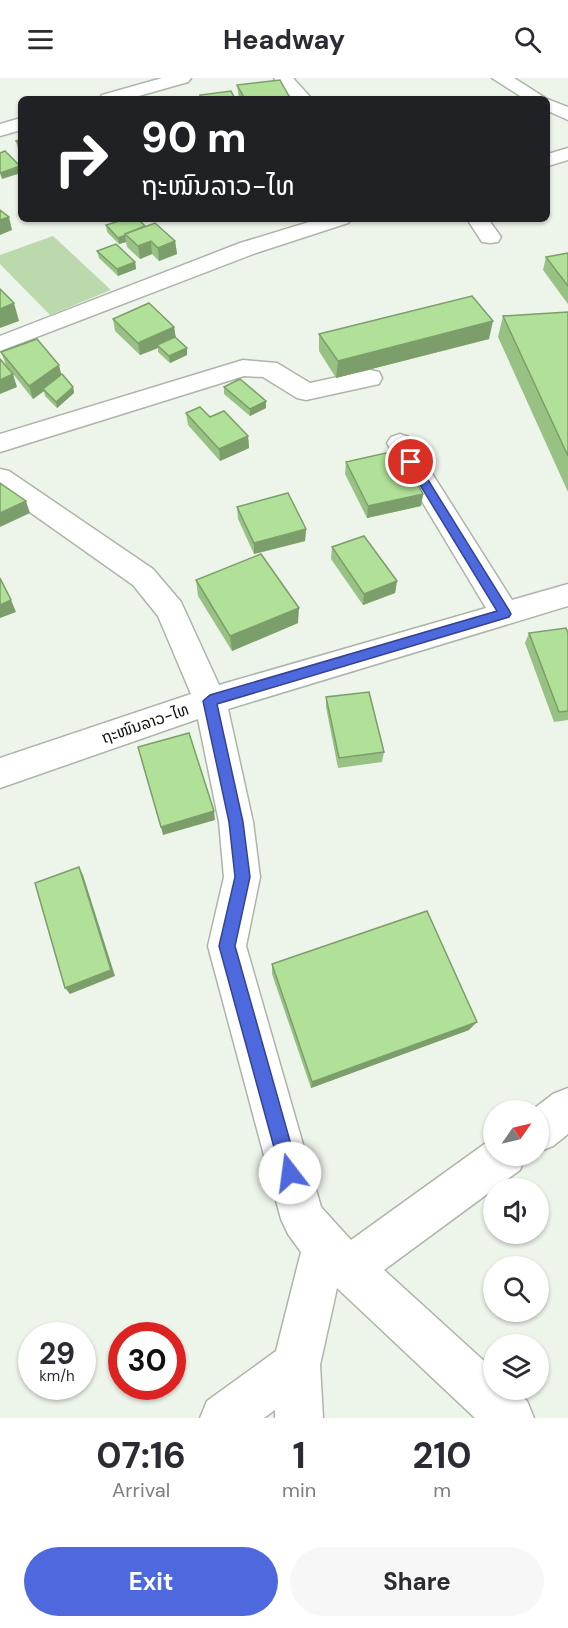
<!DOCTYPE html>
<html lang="en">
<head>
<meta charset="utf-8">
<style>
  body { margin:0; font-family:"DM Sans","Noto Sans Lao",sans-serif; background:#f7f7f7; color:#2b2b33; height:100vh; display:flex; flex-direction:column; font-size:22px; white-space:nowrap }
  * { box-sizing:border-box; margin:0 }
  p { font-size:20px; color:#7c7c81 }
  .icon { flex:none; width:33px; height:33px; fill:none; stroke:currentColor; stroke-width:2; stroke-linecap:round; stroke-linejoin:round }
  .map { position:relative; height:1340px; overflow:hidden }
  .panel { display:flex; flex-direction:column; background:#fff; flex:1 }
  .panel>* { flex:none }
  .guide { position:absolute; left:18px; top:18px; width:532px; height:126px; border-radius:9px; box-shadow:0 2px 4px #0004; background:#202124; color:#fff; overflow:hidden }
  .needle { width:39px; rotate:56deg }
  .fabs { position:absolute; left:483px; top:1022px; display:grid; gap:12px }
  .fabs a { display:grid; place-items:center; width:66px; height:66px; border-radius:50%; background:#fff; box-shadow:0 2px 4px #0004; font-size:30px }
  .speed { position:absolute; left:18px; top:1244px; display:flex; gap:12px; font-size:30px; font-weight:700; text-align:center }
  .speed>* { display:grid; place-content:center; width:78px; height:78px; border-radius:50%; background:#fff; box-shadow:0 2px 4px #0004; line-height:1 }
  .speed small { font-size:15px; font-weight:400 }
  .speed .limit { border:9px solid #d22; background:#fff; color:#111 }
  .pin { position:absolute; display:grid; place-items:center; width:51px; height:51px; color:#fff; margin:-26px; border:3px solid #fff; border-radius:50%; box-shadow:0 2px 6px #0007 }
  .me { position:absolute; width:66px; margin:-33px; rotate:345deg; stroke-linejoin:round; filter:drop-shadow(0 0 4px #0008) }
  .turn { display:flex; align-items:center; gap:21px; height:126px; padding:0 24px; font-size:27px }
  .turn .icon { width:78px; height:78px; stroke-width:2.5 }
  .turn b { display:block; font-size:42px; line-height:51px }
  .eta { display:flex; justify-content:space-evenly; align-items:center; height:102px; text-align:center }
  .eta b { font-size:36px; font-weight:700; line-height:42px }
  .action { display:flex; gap:12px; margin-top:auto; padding:12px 24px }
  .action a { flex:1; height:69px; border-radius:36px; background:#4e69dd; color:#fff; font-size:24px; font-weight:700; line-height:69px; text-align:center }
  .action a+a { background:#f7f7f7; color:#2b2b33 }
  header { display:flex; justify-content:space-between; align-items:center; height:78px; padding:0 24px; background:#fff; font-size:27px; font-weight:700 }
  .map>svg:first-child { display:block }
  .green { fill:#bbd9ad }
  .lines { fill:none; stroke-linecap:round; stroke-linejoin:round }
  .minor-casing { stroke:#adb4aa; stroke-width:3 }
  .minor { fill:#fff; fill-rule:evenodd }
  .wall { fill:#98c283 }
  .shaded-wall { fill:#7c9e6a }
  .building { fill:#b1e198; stroke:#7c9e6a; stroke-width:1.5 }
  .route { fill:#4e69dd; stroke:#334490; stroke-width:1.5 }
  .labels { text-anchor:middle; stroke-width:6; stroke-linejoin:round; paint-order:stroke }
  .street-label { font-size:16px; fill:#0e100c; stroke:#fff }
</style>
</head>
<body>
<header><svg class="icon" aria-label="menu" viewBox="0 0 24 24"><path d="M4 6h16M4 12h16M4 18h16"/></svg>Headway<svg class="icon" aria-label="search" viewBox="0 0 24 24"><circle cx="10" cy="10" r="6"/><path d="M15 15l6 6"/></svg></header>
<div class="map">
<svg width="568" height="1340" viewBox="0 0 568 1340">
  <rect width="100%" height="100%" fill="#edf4e9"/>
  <!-- green -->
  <path class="green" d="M53,158L111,212L50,237L0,186V177Z"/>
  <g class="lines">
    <defs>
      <g id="minor">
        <path d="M162,0H191L188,4L128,21H99L102,17Z"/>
        <path d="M274,0H293L312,21H293Z"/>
        <path d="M492,0H514L547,21L568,29V42L548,33V21H525Z"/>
        <path d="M21,40V52L0,58V46Z"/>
        <path d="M568,70V82L548,88V76Z"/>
        <path d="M319,141H351L348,145L256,175L0,273V258L240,165Z"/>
        <path d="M467,141H488L501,159L498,164L490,165L482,164Z"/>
        <path d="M243,282L277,285L310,305L370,292L379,294L382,300L379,306L306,322L297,320L263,299L244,298L0,374V356Z"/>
        <path d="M400,356L409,359L512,522L568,506V528L228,631L253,744L260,799L246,868L321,1129L351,1162L490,1062L494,1061V1077H526L520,1092L384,1192L494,1292V1311H514L527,1323L534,1340H475L337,1210L320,1287L323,1340H275V1332L264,1340H200L207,1323L276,1273L301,1174L288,1156L281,1141L208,868L224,799L219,744L198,641L0,710V680L191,616L158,538L133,507L0,413V391L9,393L153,491L181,524L219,607L486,530L387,365L391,359Z"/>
        <path d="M568,1010V1056L553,1068L538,1074V1032H532L553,1016Z"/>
      </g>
    </defs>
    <!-- minor casing -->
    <use href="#minor" class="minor-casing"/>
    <!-- minor -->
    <use href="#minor" class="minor"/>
  </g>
  <!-- wall -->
  <g class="wall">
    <path d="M237,7L286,21H239Z"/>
    <path d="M21,61V78L19,75L16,63Z"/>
    <path d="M106,147L146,148L175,163L177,176L159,183L152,176L140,181L127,169L126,164L119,166L107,154Z"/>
    <path d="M97,173L135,184L136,191L118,198L99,180Z"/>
    <path d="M568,175V226L543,192L546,179Z"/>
    <path d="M568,234V414L498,259L503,238Z"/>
    <path d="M113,241L174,249L176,260L187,270V277L170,285L158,274V270L140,277L115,253Z"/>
    <path d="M319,256L489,261L336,300L319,273Z"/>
    <path d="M1,274L61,297L73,309L74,315L57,330L45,318L44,313L33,321L6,287Z"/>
    <path d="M224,309L266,323V330L250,338L224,316Z"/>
    <path d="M186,335L210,339L248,358L249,370L220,383L188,347Z"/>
    <path d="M346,384L423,416L421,428L367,440L345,396Z"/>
    <path d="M237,429L306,451L305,463L254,476L238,441Z"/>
    <path d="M332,469L397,503L395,515L363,527L331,481Z"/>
    <path d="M196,502L298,545L232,573L198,518Z"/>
    <path d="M529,555H568V642L554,644L525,565Z"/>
    <path d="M326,619L384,674L382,684L338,690L326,629Z"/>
    <path d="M272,886L469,952L311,1010L272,896Z"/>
  </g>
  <!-- shaded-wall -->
  <g class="shaded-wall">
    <path d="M20,88L21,95L2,101L0,95Z"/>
    <path d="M9,139L12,152L0,157V142Z"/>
    <path d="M125,157L126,164L119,166L118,160Z"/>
    <path d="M151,163L152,176L140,181L138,168Z"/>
    <path d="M175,163L177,176L159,183L158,170Z"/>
    <path d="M135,184L136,191L118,198L117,191Z"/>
    <path d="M14,225L19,243L0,250V231Z"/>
    <path d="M493,243L489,261L336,300L338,283Z"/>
    <path d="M174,249L176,262L157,267L158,270L140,277L138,265Z"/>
    <path d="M187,270V277L170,285L169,278Z"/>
    <path d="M59,287L62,299L43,311L44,313L33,321L29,308Z"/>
    <path d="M13,296L17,309L0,316V302Z"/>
    <path d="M73,309L74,315L57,330L56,324Z"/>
    <path d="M266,323V330L250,338V331Z"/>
    <path d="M248,358L249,370L220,383L219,371Z"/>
    <path d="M423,416L421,428L367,440L368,428Z"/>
    <path d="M26,423L30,435L0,449V435Z"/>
    <path d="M306,451L305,463L254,476V465Z"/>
    <path d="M397,503L395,515L363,527L364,516Z"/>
    <path d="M11,522L16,534L0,540V527Z"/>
    <path d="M299,530L298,545L232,573L230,558Z"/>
    <path d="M214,733L215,742L163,757L161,749Z"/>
    <path d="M79,789L83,797L115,898L70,916L65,910Z"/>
    <path d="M477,944L469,952L311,1010L312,1004Z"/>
  </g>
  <!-- building -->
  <g class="building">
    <path d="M280,2L290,20L245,21L237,7Z"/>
    <path d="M231,13L235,21H202L200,17Z"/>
    <path d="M21,61V68L16,63Z"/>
    <path d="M5,73L20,88L0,95V75Z"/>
    <path d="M0,132L9,139L0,142Z"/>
    <path d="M125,141H138L145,148L125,156L126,157L118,160L106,147Z"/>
    <path d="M155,145L175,163L158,170L151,163L138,168L125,156Z"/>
    <path d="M116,166L135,184L117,191L97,173Z"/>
    <path d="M568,175V208L546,179Z"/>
    <path d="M0,211L14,225L0,231Z"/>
    <path d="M472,218L493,243L338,283L319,256Z"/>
    <path d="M149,225L174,249L138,265L113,241Z"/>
    <path d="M568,234V378L503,238Z"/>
    <path d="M175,259L187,270L169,278L157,267Z"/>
    <path d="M37,261L59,287L29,308L1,274Z"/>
    <path d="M0,281L13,296L0,302Z"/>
    <path d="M62,296L73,309L56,324L43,311Z"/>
    <path d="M240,301L266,323L250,331L224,309Z"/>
    <path d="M200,329L210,339L224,333L248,358L219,371L186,335Z"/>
    <path d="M399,372L423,416L368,428L346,384Z"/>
    <path d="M0,405L26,423L0,435Z"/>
    <path d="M288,415L306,451L254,465L237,429Z"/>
    <path d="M364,458L397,503L364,516L332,469Z"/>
    <path d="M261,476L299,530L230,558L196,502Z"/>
    <path d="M0,500L11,522L0,527Z"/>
    <path d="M566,550L568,555V633L559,634L529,555Z"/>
    <path d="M369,614L384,674L339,680L326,619Z"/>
    <path d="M189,655L214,733L161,749L138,669Z"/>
    <path d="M79,789L111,892L65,910L35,805Z"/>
    <path d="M427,833L477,944L312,1004L272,886Z"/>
  </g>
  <!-- route -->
  <path class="route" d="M411,380L415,381L509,532L511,536L509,539L217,626L243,744L250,799L235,868L299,1095L296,1102L290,1104L284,1102L281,1095L219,868L235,799L229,744L203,623L210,617L497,533L406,384Z"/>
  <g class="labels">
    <!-- street labels -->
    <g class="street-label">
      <text transform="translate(145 645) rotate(-19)" y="6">ຖະໜົນລາວ-ໄທ</text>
    </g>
  </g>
</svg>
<div class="fabs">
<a><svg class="needle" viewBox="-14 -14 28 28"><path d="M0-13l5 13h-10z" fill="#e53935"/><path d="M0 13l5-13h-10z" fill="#7c7c81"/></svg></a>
<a><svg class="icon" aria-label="sound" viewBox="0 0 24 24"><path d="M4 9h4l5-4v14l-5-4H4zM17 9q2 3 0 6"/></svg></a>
<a><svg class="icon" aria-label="search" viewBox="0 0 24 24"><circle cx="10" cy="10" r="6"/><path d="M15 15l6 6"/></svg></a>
<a><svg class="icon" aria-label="layers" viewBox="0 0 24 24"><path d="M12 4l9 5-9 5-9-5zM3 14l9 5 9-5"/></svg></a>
</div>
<div class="speed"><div>29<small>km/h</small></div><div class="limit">30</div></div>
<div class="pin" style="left:411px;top:384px;background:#d93025"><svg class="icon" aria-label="arrive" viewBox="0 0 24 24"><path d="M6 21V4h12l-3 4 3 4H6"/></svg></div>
<svg class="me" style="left:290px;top:1095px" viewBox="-20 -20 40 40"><circle r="19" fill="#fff"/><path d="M0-13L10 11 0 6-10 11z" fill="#4e69dd"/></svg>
<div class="guide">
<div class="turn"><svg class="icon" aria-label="right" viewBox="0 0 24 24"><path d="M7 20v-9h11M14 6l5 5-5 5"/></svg><div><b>90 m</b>ຖະໜົນລາວ-ໄທ</div></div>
</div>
</div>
<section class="panel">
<div class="eta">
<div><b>07:16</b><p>Arrival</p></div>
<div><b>1</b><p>min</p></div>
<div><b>210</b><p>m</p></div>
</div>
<div class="action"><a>Exit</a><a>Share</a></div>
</section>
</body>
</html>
